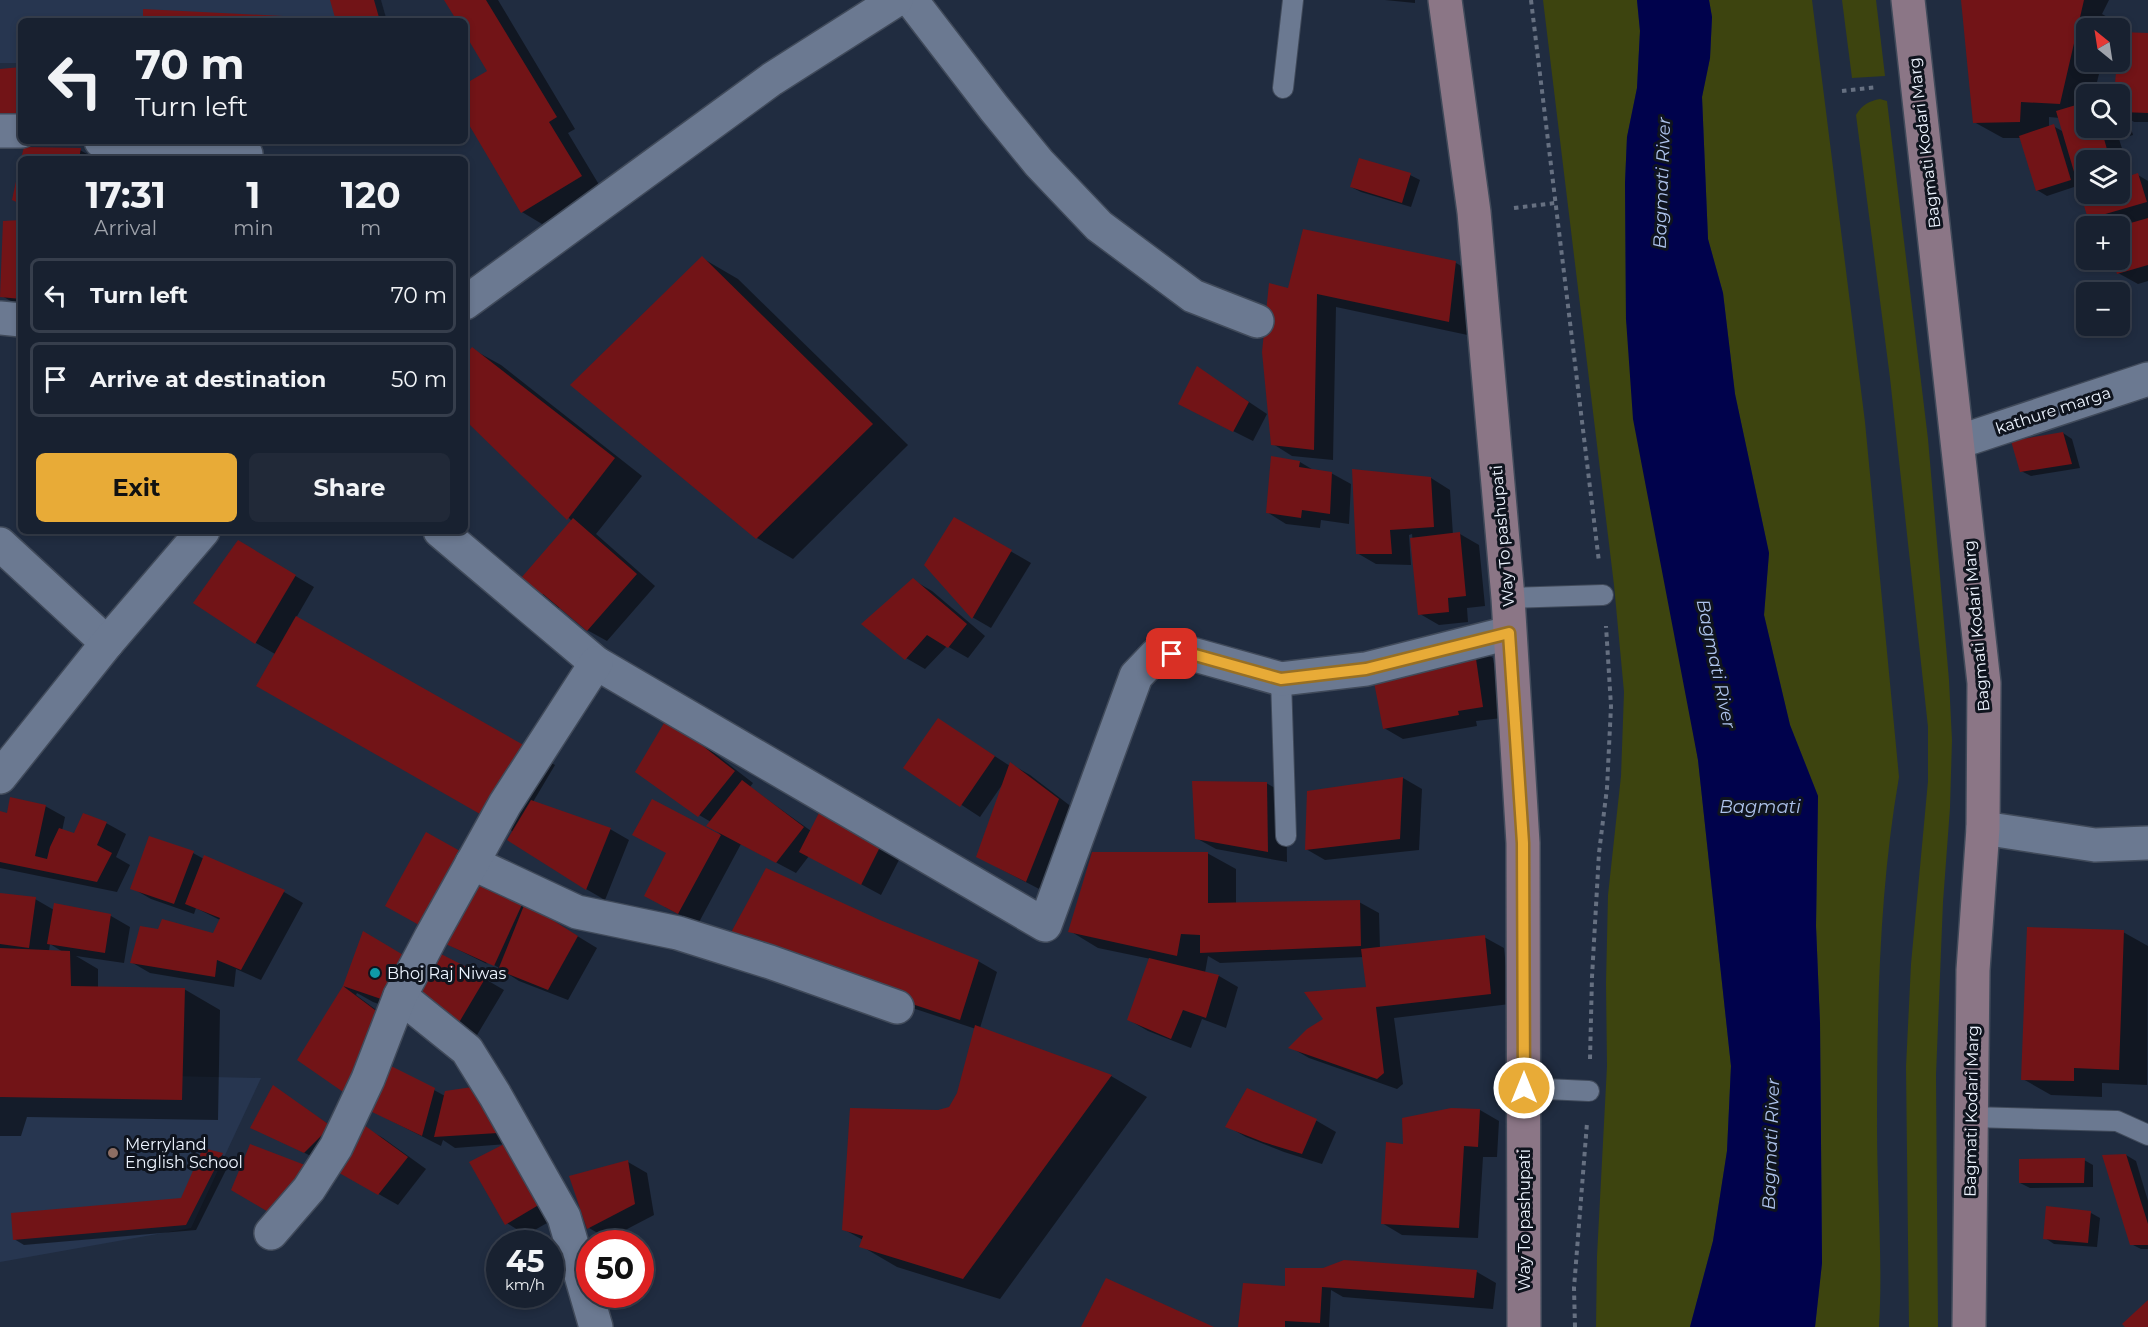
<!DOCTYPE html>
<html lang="en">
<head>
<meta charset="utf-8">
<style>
  body { margin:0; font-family:Montserrat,sans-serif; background:#212938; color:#f1f3f6; height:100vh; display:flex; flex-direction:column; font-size:22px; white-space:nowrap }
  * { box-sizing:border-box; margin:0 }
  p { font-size:20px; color:#9fa3ab }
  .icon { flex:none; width:33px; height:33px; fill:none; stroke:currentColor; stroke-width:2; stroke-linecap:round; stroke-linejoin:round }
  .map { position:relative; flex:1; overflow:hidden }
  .panel { position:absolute; left:18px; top:156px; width:450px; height:378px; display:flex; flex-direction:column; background:#182130; border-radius:9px; box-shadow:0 3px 9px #0003,0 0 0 2px #363e4c }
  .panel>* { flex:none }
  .hud { position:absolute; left:18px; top:18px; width:450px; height:126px; border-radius:9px; box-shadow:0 3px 9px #0003,0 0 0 2px #363e4c; background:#182130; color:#f1f3f6; overflow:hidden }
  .needle { width:39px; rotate:330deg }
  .buttons { position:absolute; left:2076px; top:18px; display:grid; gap:12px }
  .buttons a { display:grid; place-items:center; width:54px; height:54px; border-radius:9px; background:#182130; box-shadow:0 3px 9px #0003,0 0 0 2px #363e4c; font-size:30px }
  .speed { position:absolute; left:486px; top:1230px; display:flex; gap:12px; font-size:30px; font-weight:700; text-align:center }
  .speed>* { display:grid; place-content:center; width:78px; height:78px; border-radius:50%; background:#182130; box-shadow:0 3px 9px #0003,0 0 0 2px #363e4c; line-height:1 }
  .speed small { font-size:15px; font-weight:400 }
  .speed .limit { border:9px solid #d22; background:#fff; color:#111 }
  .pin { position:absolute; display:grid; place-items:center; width:51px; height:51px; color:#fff; margin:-26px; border-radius:12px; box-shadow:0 3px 9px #0006 }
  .me { position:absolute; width:66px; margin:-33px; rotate:0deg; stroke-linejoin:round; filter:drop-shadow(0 0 4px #0008) }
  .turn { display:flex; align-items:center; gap:21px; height:126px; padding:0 18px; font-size:27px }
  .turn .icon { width:78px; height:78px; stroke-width:2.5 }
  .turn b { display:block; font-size:42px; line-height:51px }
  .eta { display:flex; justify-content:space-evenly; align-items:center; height:102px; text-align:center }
  .eta b { font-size:36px; font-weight:700; line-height:42px }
  .button { display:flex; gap:12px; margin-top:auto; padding:12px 18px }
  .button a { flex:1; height:69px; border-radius:9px; background:#e8ab37; color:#111; font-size:24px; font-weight:700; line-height:69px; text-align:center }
  .button a+a { background:#212938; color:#f1f3f6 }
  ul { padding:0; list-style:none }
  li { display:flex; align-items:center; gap:18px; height:75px; margin:0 12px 9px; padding:0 6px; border:3px solid #363e4c; border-radius:9px }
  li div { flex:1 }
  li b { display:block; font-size:22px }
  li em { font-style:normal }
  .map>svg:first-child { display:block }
  .built { fill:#273650 }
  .green { fill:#3d440f }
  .water { fill:#00024c }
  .shadow { fill:#0007; fill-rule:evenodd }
  .building { fill:#721417 }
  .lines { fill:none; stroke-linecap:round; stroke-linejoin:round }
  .lane-casing { stroke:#404a5a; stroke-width:22 }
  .street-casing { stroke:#404a5a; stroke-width:36 }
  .secondary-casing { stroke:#404a5a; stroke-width:36 }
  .path { stroke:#667081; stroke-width:4; stroke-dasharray:4.5 4.5; stroke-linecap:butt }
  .lane { stroke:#6b7991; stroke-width:20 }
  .street { stroke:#6b7991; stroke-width:33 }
  .secondary { stroke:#8b7686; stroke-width:33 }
  .route-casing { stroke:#976f24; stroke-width:15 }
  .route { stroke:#e8ab37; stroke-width:10 }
  .culture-dot { fill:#0f9aa8; stroke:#0f141e; stroke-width:2 }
  .education-dot { fill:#8d6e63; stroke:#0f141e; stroke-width:2 }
  .labels { text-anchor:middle; stroke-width:6; stroke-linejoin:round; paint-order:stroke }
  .street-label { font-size:16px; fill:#edf4ff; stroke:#0f141e }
  .poi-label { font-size:16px; fill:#edf4ff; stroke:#0f141e; text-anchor:start }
  .water-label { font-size:18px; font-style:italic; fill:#adc2eb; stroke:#0f141e }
</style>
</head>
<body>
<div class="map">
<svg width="2148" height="1327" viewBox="0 0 2148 1327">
  <rect width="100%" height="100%" fill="#202c40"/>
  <!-- built -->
  <g class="built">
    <path d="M0,0H381L387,21H21V63H0Z"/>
    <path d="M0,1072L261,1078L191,1228L0,1262Z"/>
  </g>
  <!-- green -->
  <g class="green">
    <path d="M1543,0H1637L1640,31L1637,88L1627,137L1625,183L1626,319L1698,760L1731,1066L1727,1151L1713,1241L1690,1327H1596L1597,1256L1607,1066L1606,983L1608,895L1621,776L1624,692L1614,585Z"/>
    <path d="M1709,0H1812L1865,422L1899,777C1879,892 1877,1010 1877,1127C1877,1193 1883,1261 1879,1327H1815L1822,1263L1820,1023L1816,926L1818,796L1790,725L1764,615L1769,553L1735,394L1723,293L1708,239L1702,97L1710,58L1712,17Z"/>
    <path d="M1842,0H1876L1885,76L1852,78Z"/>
    <path d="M1880,99L1887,101L1928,439L1949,680L1952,740L1950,808L1943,902L1936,1075L1938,1327H1909L1906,1067L1911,964L1928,781V727L1890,378L1856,115C1862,105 1869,101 1880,99Z"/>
  </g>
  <!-- water -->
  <path class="water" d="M1637,0H1709L1712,17L1710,58L1702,97L1708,239L1723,293L1735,394L1769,553L1764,615L1790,725L1818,796L1816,926L1820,1023L1822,1263L1815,1327H1690L1713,1241L1727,1151L1731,1066L1698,760L1633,419L1626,319L1625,183L1627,137L1637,88L1640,31Z"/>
  <!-- shadow -->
  <g class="shadow">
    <path d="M332,0H381L387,21H338Z"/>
    <path d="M446,0H498L575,129L568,133L601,188L542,224L522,212L465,115V86L489,72L465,31V21H459Z"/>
    <path d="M1385,0H1415V3Z"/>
    <path d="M1962,0H2109L2102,14L2111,19L2109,28H2086V62H2102L2094,94H2086V128H2120V94H2116L2120,33L2148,35V122H2134L2128,118L2133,135L2119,139L2131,177L2138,175L2148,181V281L2138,284L2118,273L2114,260H2120V226H2104L2090,218L2080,185L2047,196L2037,190L2021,138H2003L1974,122ZM2049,117L2060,118L2064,132L2053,126L2049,128ZM2086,160H2120V194H2086Z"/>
    <path d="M80,150L96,159H23Z"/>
    <path d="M1410,175L1420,180L1411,207L1361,192L1351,187Z"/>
    <path d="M21,221V307L2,296Z"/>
    <path d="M1305,231L1456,263L1484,279L1477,337L1336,307L1333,460L1292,456L1273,444L1290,289Z"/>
    <path d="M702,258L738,279L908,445L793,559L757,538Z"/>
    <path d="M472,349L501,365L642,476L596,534L655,586L607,641L587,630L560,607L555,612L536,601L573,522L465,418V359Z"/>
    <path d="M1216,380L1267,414L1253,441L1199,414Z"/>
    <path d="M2063,433L2072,439L2080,468L2031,476L2021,471Z"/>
    <path d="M1300,462L1315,471L1331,473L1351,484L1349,524L1321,520L1320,528L1286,524L1267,512Z"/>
    <path d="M1431,478L1450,490L1453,535L1460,534L1479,545L1485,606L1467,608L1468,622L1439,625L1420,614L1412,534L1409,535L1411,565L1376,564L1357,553Z"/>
    <path d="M955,519L1031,563L991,628L972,617Z"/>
    <path d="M238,542L314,587L296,618L555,765L533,802L610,829L629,840L605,900L586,889L514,832L258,686L275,654L256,643Z"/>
    <path d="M913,580L932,591L985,636L968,658L947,646L925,669L906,658Z"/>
    <path d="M1474,647L1493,658L1502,718L1476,721L1477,726L1403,739L1384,728Z"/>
    <path d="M939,720L1010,766L1011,764L1030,775L1077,811L1045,892L997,867L1002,785L980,817L905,768Z"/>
    <path d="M687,732L753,783L750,787L811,831L843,818L899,860L881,895L809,856L796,873L741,844L698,924L665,907L720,834L709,825L711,822L699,815Z"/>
    <path d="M1403,778L1422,789L1419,850L1325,860L1306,849Z"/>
    <path d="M1266,783L1286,794L1287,862L1216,849L1196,838Z"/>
    <path d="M45,806L65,817L62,831L75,835L84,815L106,823L126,834L116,857L130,865L117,892L0,868V813L8,815Z"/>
    <path d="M427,834L541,914L597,948L568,1000L519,981L488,961L486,963L489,965L441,941Z"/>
    <path d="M193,853L204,859L205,857L284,892L303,903L261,980L236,969L234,987L150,973L131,962L214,935L220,920L196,908L194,914L151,899L132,888Z"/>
    <path d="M1207,853L1236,869V904L1359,902L1379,913L1380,949L1484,937L1504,948L1510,1004L1394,1018L1403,1084L1397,1089L1309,1058L1290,1047L1368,990L1364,957L1220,963L1208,956L1205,973L1219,976L1238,987L1226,1028L1202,1019L1191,1048L1148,1031L1129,1020L1151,959L1098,948L1070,931Z"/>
    <path d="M0,894L35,899L54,910L55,905L111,916L130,927L124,963L76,956L98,969V988L184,989L220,1010L218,1120L27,1117L21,1136H0ZM50,944L63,952L49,951Z"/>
    <path d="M880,922L978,961L997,972L980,1028L1111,1076L1147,1097L1000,1299L897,1267L861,1246L863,1240L843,1229L938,1112L950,1108L959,1094L976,1029L870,994Z"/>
    <path d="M2123,932L2148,946L2147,1085L2102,1083V1097L2051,1095L2023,1079Z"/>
    <path d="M364,933L431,973L485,979L504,990L471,1045L413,1016L373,1002L357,993L356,995L401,1028L366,1104L344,987Z"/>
    <path d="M274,1088L349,1138L325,1163L252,1127Z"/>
    <path d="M434,1090L445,1096L505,1098L561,1215L526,1235L507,1223V1144L455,1148L443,1140L441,1146L372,1111Z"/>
    <path d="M1248,1090L1317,1121L1336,1132L1322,1164L1284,1152L1246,1137L1227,1126Z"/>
    <path d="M1480,1110L1499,1121L1497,1157H1483L1478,1238L1402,1235L1382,1223L1405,1145Z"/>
    <path d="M364,1127L383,1138L426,1169L398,1205L336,1170Z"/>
    <path d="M222,1155L231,1160L196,1230L24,1245L14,1239L182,1199Z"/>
    <path d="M2126,1155L2136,1161L2148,1201V1249H2141L2131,1244Z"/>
    <path d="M2084,1160L2093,1165V1187L2030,1188L2020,1183Z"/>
    <path d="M628,1162L647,1173L654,1215L608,1239L589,1228Z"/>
    <path d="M2091,1213L2100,1218L2097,1247L2054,1244L2045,1238Z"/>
    <path d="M1477,1272L1496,1283L1493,1309L1343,1297L1331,1290L1329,1327H1240L1284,1287Z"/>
  </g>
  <!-- building -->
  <g class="building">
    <path d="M330,0H374L380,21H336Z"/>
    <path d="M444,0H486L557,117L549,122L582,176L521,213L465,118V84L487,71L465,34V21H457Z"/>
    <path d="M1961,0H2084L2060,104L2021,102L2020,122L1973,123Z"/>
    <path d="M143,9L302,17V21H143Z"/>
    <path d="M2120,32L2148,33V113L2120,112V94H2114L2117,62H2120Z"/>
    <path d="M21,67V123L0,124V69Z"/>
    <path d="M2086,102V128H2101L2110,160H2086V194H2120V179L2138,173L2147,202L2088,219L2056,111Z"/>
    <path d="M2054,124L2071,180L2036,191L2019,136Z"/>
    <path d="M24,147L81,148L79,159H21Z"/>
    <path d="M1359,158L1411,173L1402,203L1350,187Z"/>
    <path d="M20,163H21V204L12,200Z"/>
    <path d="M2148,218V265L2117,274L2113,260H2120V226Z"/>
    <path d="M21,220V299L0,297L3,221Z"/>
    <path d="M1303,229L1456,261L1449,322L1317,294L1314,450L1271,445L1262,352L1269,283L1288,288Z"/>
    <path d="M702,256L873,424L756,539L570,385Z"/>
    <path d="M472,347L615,458L567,520L465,420V356Z"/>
    <path d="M1197,366L1249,402L1233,432L1178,404Z"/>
    <path d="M2063,432L2072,464L2020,472L2011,441Z"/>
    <path d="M1271,456L1300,461L1299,467L1332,472L1330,514L1302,510L1301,518L1266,513Z"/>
    <path d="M1352,469L1431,477L1434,527L1390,530L1392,554H1356Z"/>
    <path d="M954,517L1012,550L972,619L924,565Z"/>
    <path d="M573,518L637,574L587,631L543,594L535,602L515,585Z"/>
    <path d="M1460,532L1466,596L1448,598L1449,612L1418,615L1410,538Z"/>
    <path d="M238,540L296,575L255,644L193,603Z"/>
    <path d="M913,578L967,624L948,648L927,635L905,660L861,624Z"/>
    <path d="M296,616L527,747L487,818L256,686Z"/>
    <path d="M1474,645L1483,707L1458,711L1459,715L1383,729L1373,677Z"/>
    <path d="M667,718L735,771L698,817L635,772Z"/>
    <path d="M938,718L995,756L960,807L903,768Z"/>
    <path d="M1010,762L1059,799L1026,882L976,857Z"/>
    <path d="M1403,777L1400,839L1305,850L1307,791Z"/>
    <path d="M742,780L804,827L776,863L706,826Z"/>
    <path d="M1192,781L1267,782L1268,852L1195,839Z"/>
    <path d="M10,797L46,805L35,856L47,859L50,847L59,828L74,833L83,813L107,822L97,845L112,853L97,882L0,862V811L7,813Z"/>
    <path d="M652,799L721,835L678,914L644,896L666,853L632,835Z"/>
    <path d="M531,800L611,828L586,890L507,840Z"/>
    <path d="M823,805L880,847L861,885L799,852Z"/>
    <path d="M426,832L469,856L428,930L385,906Z"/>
    <path d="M149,836L194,851L174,904L130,889Z"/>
    <path d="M1092,852H1208V903L1360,900L1361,946L1200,953V935L1181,934L1177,956L1068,932Z"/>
    <path d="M204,855L285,890L241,970L217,960L215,977L130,963L140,926L158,929L162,919L213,933L220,918L185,904Z"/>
    <path d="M766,868L880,920L979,960L960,1020L849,983L728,938Z"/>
    <path d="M469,873L525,898L494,966L439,941Z"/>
    <path d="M0,893L36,897L29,948L0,944Z"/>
    <path d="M54,903L111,914L105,953L47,944Z"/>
    <path d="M525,903L578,936L548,990L498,970Z"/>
    <path d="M2027,927L2124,930L2119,1070L2074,1068V1081L2021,1080Z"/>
    <path d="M363,931L410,959L384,1000L343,986Z"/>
    <path d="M1485,935L1491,994L1376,1007L1384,1073L1377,1079L1288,1048L1307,1029L1323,1019L1304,992L1366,987L1361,949Z"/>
    <path d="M0,948L70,951L71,986L185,988L182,1100L0,1097Z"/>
    <path d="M441,954L486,977L451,1036L416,995Z"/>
    <path d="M1149,958L1219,975L1206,1018L1183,1010L1171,1039L1127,1020Z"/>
    <path d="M343,986L383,1016L346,1094L297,1060Z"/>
    <path d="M975,1025L1112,1075L963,1279L859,1247L863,1236L842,1230L850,1108L938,1110L949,1107L957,1093Z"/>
    <path d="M391,1066L435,1088L422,1136L370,1111Z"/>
    <path d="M273,1085L331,1126L304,1153L250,1128Z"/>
    <path d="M486,1085L498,1133L434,1137L445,1091Z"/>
    <path d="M1247,1088L1317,1119L1302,1154L1263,1142L1225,1127Z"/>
    <path d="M1451,1108L1480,1109L1478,1147L1464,1146L1459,1228L1381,1224L1386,1142L1403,1144L1402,1118Z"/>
    <path d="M364,1125L408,1157L378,1195L334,1170Z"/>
    <path d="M510,1141L542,1203L505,1225L469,1162Z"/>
    <path d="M250,1144L305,1165L275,1216L231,1190Z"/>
    <path d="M203,1148L223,1153L186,1225L13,1240L11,1213L181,1198Z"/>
    <path d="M2126,1154L2148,1224V1245H2130L2102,1155Z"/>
    <path d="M2085,1158L2084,1183H2019V1159Z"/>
    <path d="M628,1160L635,1204L587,1229L569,1176Z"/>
    <path d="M2046,1206L2091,1211L2088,1243L2043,1239Z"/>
    <path d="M1344,1260L1477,1270L1474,1298L1322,1287L1320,1323L1285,1321V1327H1238L1243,1283L1285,1286V1268H1323Z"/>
    <path d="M1106,1278L1214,1327H1081Z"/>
    <path d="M2148,1300V1327H2125L2122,1324Z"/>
  </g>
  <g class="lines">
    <defs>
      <g id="lane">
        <path d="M1283,88L1293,0"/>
        <path d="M1508,598L1603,595"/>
        <path d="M1281,679L1286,836"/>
        <path d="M1524,1088L1589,1091"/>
        <path d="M1971,1117L2117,1121L2148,1135"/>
      </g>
      <g id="street">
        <path d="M911,0L994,108L1039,163L1099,226L1193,296L1257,321"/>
        <path d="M0,131H21"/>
        <path d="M101,141L208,156L246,154"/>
        <path d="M465,303L772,79L896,0"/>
        <path d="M0,318L21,320"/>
        <path d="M1958,442L2148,379"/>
        <path d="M440,531L596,663L1045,925L1136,676L1156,655L1188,653L1281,679L1366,669L1509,633"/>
        <path d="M0,544L107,643"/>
        <path d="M0,777L107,643L203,531"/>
        <path d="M1983,828L2095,845L2148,843"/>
        <path d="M472,863L577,912L678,933L770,962L897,1007"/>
        <path d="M400,996L467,1050L495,1095L564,1217L596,1327"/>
        <path d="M271,1233L309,1189L336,1147L368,1079L400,996L431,937L505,804L596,663"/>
      </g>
      <g id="secondary">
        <path d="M1445,0L1474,212L1508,598L1523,843L1524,1327"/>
        <path d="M1908,0L1984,683L1983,828L1973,970L1969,1327"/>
      </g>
    </defs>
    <!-- lane casing -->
    <use href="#lane" class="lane-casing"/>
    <!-- street casing -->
    <use href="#street" class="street-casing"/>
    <!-- secondary casing -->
    <use href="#secondary" class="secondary-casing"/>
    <!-- path -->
    <g class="path">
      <path d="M1531,0L1599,562"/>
      <path d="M1842,91L1877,87"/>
      <path d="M1514,208L1555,203"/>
      <path d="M1590,1059L1592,977L1599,853L1607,788L1611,706L1606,626"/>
      <path d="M1575,1327L1574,1288L1587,1123"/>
    </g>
    <!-- lane -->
    <use href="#lane" class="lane"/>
    <!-- street -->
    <use href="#street" class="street"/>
    <!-- secondary -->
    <use href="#secondary" class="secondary"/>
  </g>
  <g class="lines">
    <defs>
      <path id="route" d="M1172,654L1188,653L1281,679L1366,669L1509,633L1523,843L1524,1088"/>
    </defs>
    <!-- route casing -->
    <use href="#route" class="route-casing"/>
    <!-- route -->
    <use href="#route" class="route"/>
  </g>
  <!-- markers -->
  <circle class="culture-dot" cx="375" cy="973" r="6"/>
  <circle class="education-dot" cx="113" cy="1153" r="6"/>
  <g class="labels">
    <!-- street labels -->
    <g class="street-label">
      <text transform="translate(1924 143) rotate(-97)" y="6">Bagmati Kodari Marg</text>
      <text transform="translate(2053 410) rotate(-18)" y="6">kathure marga</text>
      <text transform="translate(1502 536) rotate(-95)" y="6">Way To pashupati</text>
      <text transform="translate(1976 626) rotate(-95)" y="6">Bagmati Kodari Marg</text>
      <text transform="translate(1971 1111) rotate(-89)" y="6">Bagmati Kodari Marg</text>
      <text transform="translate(1524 1220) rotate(-90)" y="6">Way To pashupati</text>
    </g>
    <!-- poi labels -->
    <g class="poi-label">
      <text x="387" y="979">Bhoj Raj Niwas</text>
      <text x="125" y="1150">Merryland<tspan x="125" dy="18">English School</tspan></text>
    </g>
    <!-- water labels -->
    <g class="water-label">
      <text transform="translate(1662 183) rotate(-88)" y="6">Bagmati River</text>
      <text transform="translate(1716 664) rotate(78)" y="6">Bagmati River</text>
      <text x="1760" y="813">Bagmati</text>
      <text transform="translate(1771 1144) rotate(-88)" y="6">Bagmati River</text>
    </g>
  </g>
</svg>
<div class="buttons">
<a><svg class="needle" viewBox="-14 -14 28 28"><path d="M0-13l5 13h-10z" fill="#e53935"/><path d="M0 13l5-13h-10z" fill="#9fa3ab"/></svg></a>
<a><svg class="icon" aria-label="search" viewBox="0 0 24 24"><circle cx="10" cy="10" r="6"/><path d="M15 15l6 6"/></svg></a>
<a><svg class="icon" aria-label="layers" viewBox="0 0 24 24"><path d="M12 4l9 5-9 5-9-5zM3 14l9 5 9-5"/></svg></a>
<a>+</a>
<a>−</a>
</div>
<div class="speed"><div>45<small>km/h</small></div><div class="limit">50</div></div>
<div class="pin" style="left:1172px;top:654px;background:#d93025"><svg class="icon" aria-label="arrive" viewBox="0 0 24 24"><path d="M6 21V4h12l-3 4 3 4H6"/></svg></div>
<svg class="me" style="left:1524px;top:1088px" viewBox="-20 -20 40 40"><circle r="17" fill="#e8ab37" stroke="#fff" stroke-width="3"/><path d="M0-11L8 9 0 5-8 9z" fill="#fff"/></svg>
<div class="hud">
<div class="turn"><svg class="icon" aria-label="left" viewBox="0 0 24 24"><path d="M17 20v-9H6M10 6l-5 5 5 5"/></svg><div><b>70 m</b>Turn left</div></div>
</div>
<section class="panel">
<div class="eta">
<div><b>17:31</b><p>Arrival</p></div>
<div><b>1</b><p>min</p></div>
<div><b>120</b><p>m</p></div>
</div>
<ul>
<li><svg class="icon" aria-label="left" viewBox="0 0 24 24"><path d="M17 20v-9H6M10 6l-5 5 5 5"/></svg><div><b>Turn left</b></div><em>70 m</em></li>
<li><svg class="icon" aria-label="arrive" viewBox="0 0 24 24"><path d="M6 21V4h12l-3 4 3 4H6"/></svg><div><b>Arrive at destination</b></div><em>50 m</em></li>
</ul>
<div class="button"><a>Exit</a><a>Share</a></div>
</section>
</div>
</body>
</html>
